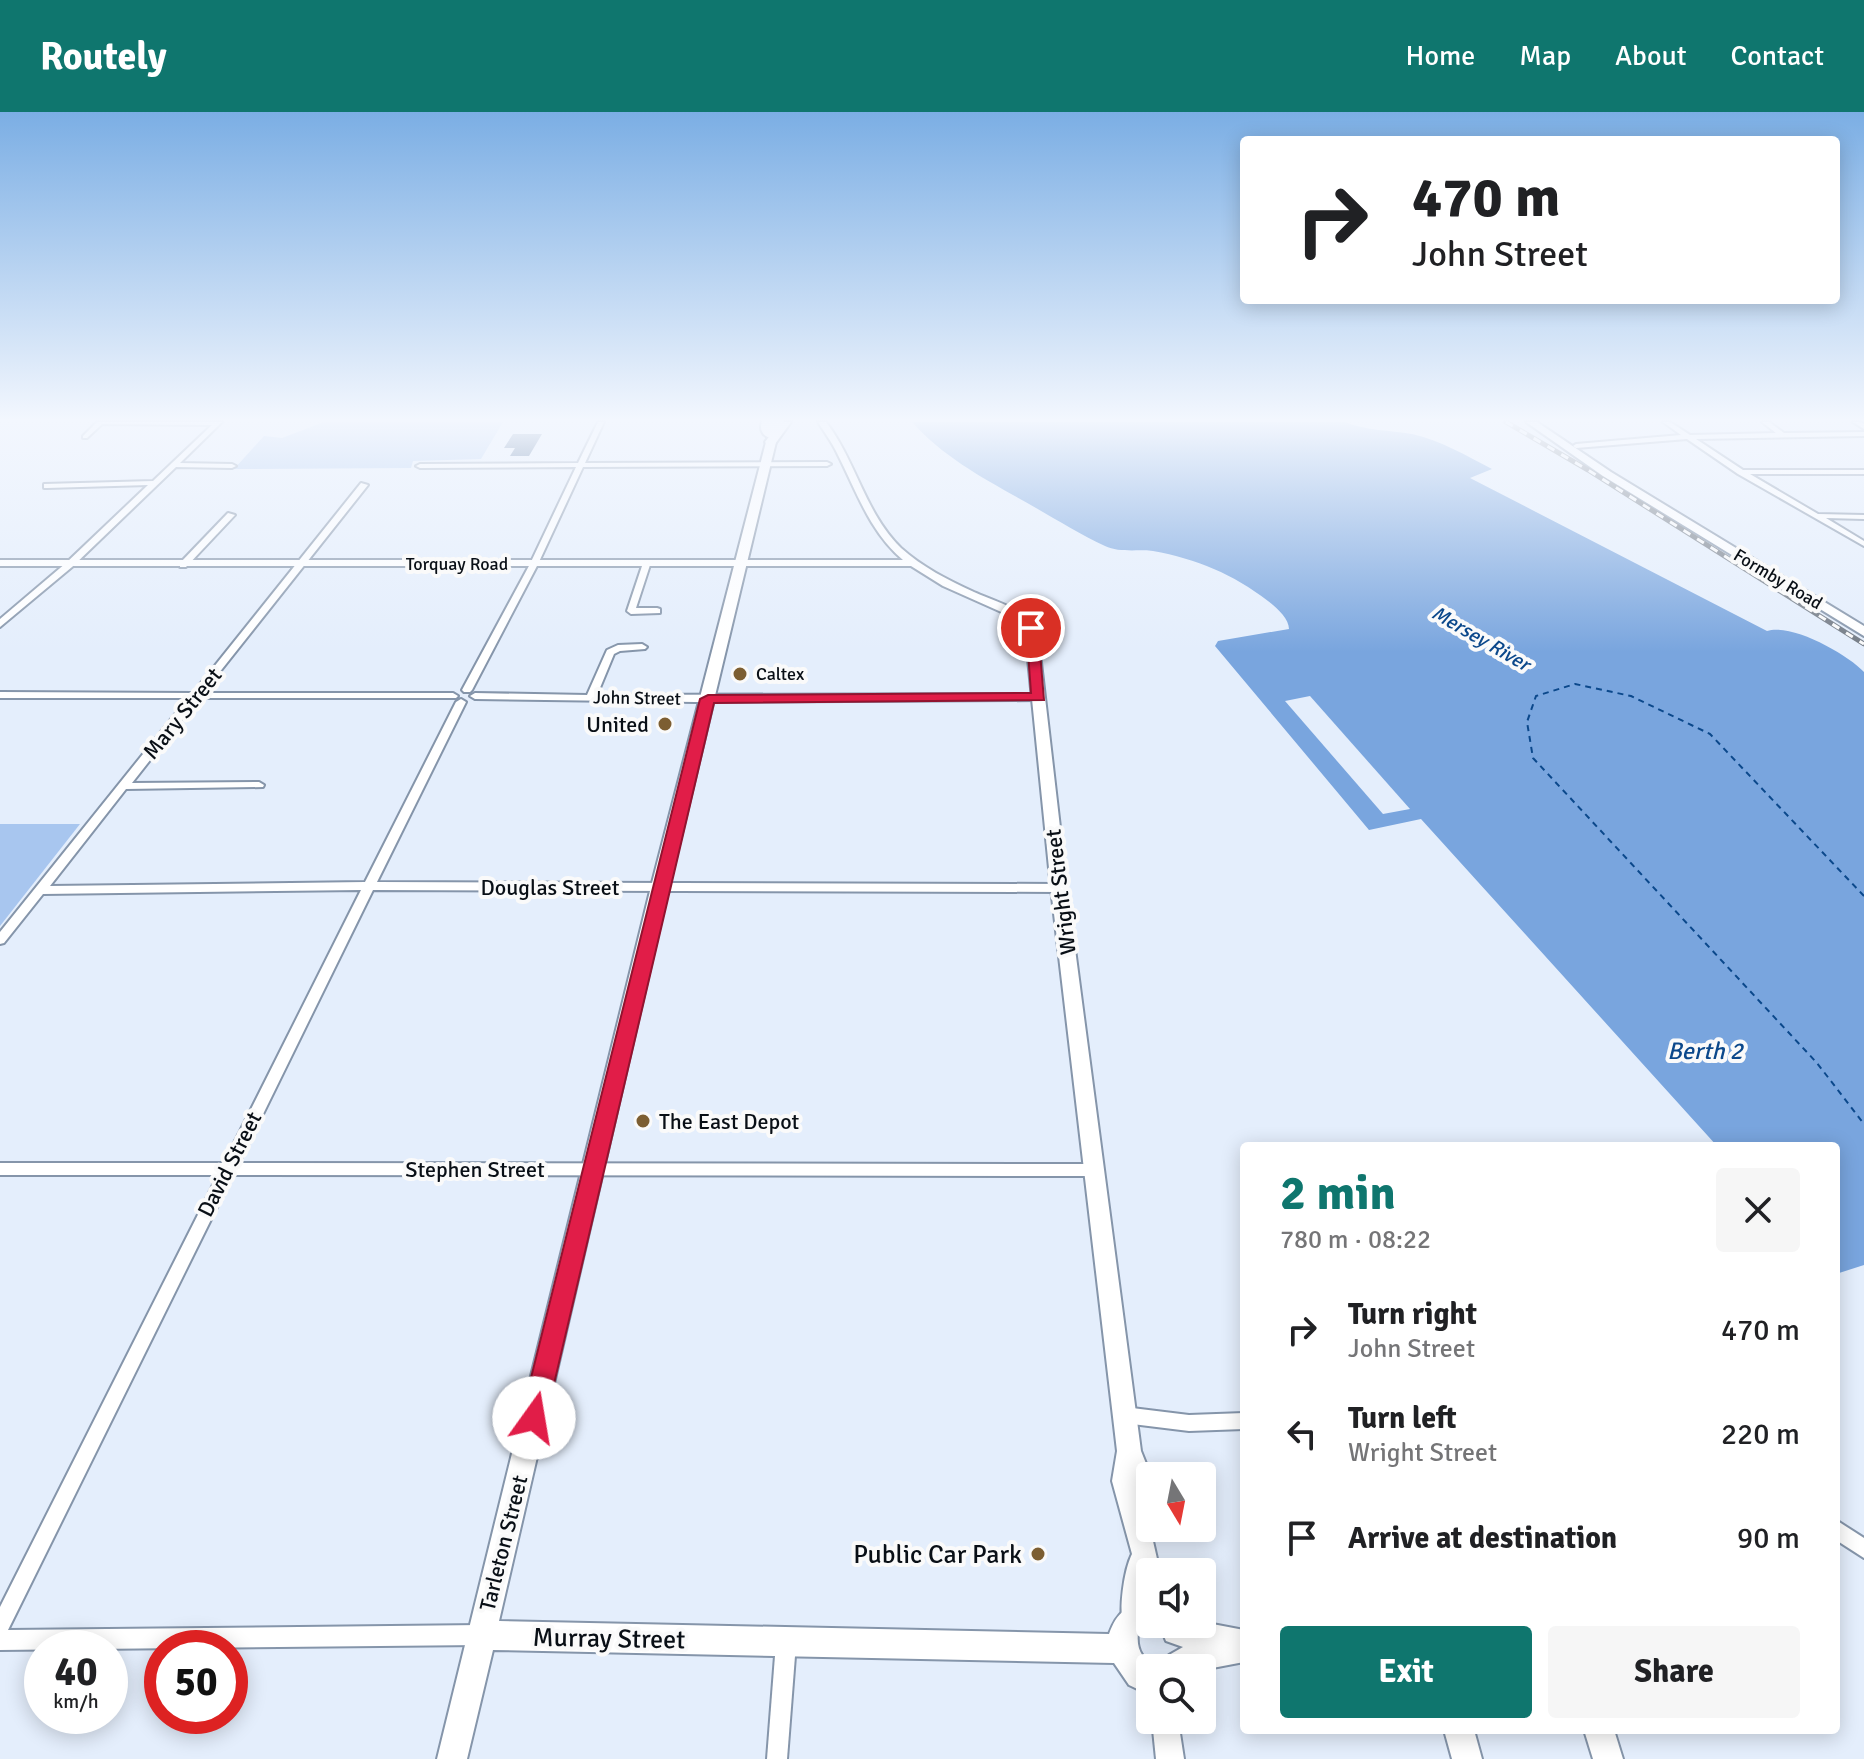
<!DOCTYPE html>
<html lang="en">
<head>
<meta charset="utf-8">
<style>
  body { margin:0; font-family:Signika,sans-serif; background:#f6f6f6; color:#202124; height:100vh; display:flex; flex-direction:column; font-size:30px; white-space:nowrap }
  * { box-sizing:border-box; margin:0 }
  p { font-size:26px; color:#757577 }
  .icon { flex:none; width:44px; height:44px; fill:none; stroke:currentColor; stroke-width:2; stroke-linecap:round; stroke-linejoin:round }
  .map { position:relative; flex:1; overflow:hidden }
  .drawer { position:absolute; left:1240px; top:1030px; width:600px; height:592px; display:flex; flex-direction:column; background:#fff; border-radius:8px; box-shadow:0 4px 20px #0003 }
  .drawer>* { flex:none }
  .hud { position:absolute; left:1240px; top:24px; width:600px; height:168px; border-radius:8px; box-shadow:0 4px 20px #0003; background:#fff; color:#202124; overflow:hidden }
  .needle { width:52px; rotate:170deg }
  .controls { position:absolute; left:1136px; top:1350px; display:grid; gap:16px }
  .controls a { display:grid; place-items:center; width:80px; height:80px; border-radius:8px; background:#fff; box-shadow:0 4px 20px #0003; font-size:40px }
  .speed { position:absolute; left:24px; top:1518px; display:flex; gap:16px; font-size:40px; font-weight:700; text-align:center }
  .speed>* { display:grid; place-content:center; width:104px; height:104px; border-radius:50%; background:#fff; box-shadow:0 4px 20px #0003; line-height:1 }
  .speed small { font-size:20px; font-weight:400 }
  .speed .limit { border:12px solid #d22; background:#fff; color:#111 }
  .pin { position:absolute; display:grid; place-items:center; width:68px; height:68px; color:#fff; margin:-34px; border:4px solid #fff; border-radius:50%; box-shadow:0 2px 8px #0007 }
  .me { position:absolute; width:88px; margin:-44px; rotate:13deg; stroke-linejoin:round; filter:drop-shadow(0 0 6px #0008) }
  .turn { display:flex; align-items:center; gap:28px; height:168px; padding:0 40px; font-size:36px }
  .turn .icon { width:104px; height:104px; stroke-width:2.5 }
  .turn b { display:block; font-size:56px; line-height:68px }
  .round { display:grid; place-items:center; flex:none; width:84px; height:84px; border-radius:8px; background:#f6f6f6 }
  .head { display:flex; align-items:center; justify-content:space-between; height:136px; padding:0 40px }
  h1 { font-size:48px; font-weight:800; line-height:60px; color:#0f766e }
  .cta { display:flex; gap:16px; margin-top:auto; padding:16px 40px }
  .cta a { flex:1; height:92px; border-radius:8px; background:#0f766e; color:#fff; font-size:32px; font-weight:800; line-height:92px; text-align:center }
  .cta a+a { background:#f6f6f6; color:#202124 }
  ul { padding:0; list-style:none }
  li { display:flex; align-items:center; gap:24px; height:104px; padding:0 40px }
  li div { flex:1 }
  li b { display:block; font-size:30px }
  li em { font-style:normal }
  header { display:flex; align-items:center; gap:48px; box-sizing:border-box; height:112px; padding:0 40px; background:#0f766e; color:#fff }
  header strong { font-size:38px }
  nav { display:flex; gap:44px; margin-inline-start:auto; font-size:28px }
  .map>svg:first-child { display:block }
  .green { fill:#a8c6ef }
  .water { fill:#79a5de }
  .pier { fill:#e4eefc }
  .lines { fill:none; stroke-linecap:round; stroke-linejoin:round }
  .ferry { stroke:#0b488b; stroke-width:2; stroke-dasharray:6 5; stroke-linecap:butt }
  .building { fill:#1f477a }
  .minor-casing { stroke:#8595aa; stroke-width:4 }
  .tertiary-casing { stroke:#8595aa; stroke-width:4 }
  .secondary-casing { stroke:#8595aa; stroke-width:4 }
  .trunk-casing { stroke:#8595aa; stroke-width:4 }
  .motorway-casing { stroke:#8595aa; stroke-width:26 }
  .minor { fill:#fff; fill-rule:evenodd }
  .tertiary { fill:#fff; fill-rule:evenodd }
  .secondary { fill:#fff; fill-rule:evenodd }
  .trunk { fill:#fff; fill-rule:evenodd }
  .motorway { stroke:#fff; stroke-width:22 }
  .rail-casing { stroke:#727a84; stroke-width:5 }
  .rail { stroke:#fafafa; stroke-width:3; stroke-dasharray:8; stroke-linecap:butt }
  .route { fill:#e11d48; stroke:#92132f; stroke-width:2 }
  .poi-dot { fill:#7c5e32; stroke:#fafafa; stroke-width:3 }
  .labels { text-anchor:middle; stroke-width:8; stroke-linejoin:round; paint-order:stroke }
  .far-street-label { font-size:18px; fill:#090f16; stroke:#fafafa }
  .far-poi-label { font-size:18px; fill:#090f16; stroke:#fafafa; text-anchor:start }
  .far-water-label { font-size:20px; font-style:italic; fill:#0b488b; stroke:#fafafa }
  .street-label { font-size:22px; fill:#090f16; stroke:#fafafa }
  .poi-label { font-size:22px; fill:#090f16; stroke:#fafafa; text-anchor:end }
  .water-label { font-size:24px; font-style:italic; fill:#0b488b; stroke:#fafafa }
  .near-poi-label { font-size:26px; fill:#090f16; stroke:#fafafa; text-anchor:end }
  .near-street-label { font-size:26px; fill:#090f16; stroke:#fafafa }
</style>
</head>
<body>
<header>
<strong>Routely</strong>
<nav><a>Home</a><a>Map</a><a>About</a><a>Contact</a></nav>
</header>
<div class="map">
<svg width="1864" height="1647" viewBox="0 0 1864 1647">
  <rect width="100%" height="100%" fill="#e4eefc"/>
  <!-- green -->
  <g class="green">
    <path d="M324,310H503L481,347L413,349L411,356L234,357L264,324L282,326Z"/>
    <path d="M0,712H80L0,814Z"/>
  </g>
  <!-- water -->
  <path class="water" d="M912,310H1345C1367,319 1389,318 1412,322C1440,328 1467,344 1492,357L1470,366L1767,519C1792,511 1847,542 1864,560V1153L1836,1162V1034H1717L1421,707L1369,718L1215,534L1218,529L1289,517C1289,507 1277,496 1268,489C1233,462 1197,447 1153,439C1138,437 1119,441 1105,434C1081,423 1059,409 1036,396C991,370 947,349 912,310Z"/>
  <!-- pier -->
  <path class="pier" d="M1310,584L1410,697L1383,702L1285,589Z"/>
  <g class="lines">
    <!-- ferry -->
    <path class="ferry" d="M1864,784L1710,622L1631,584L1575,572L1536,584L1527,610L1533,646L1817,951L1864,1012"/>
  </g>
  <!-- building -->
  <path class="building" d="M513,322H542L529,344H510L515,336H504Z"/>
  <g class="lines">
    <defs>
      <g id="minor">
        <path d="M97,310H222L180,351L232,352L236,354L232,356L176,355L72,455L0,515V507L66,451L148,373L47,376H44V372L153,369L212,313L102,312L87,326H83V324Z"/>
        <path d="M598,310H604L585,351L827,350L831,352L827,354L583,355L538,452L472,578L470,580H464L462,578L530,452L576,355L420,356L416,354L420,352L578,351Z"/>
        <path d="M1663,310H1670L1690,323L1776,321L1762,310H1769L1784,321L1864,320V324L1696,327L1743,358H1864V362H1750L1818,402L1864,403V407L1826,406L1864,429V434L1738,362L1687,327L1576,336L1573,334L1576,332L1681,323Z"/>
        <path d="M1853,310H1860L1864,312V317Z"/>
        <path d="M361,371L368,373L203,581H453L458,584L456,586H199L132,671L259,670L264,673L263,675L126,677L50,774L365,770L456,590L461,587L466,590L377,770L1059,772L1065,776L1059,780L373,778L239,1051L1094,1052L1099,1054L1101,1058L1099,1062L1094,1064L233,1063L8,1518L481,1513L488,1516L491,1523L488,1530L481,1533L0,1538V1495L218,1063H0V1051H224L361,778L43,782L4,831L0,832V820L188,586H0V580L193,581Z"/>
        <path d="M228,401L235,403L186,455H180V451Z"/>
        <path d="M643,451L650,453L636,496H657L660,497V501L631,502L627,499Z"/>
        <path d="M642,532L647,535L645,537L620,539L614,542L597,583L1039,582L1044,585L1039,588L696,590L475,587L470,584L475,581L587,583L607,538L618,533Z"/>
        <path d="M1124,1295L1189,1303L1244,1301V1317L1189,1319L1124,1311L1118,1309L1116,1303L1118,1297Z"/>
        <path d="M1836,1408L1864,1426V1446L1836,1428Z"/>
        <path d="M786,1521L793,1524L796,1531L787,1647H767L776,1531L779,1524Z"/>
      </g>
      <g id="tertiary">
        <path d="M818,310H826C856,349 865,401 901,436C922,455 948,468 974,480C997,490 1021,496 1037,516L1067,776L1141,1339L1151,1364L1150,1416L1160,1460H1150V1480L1142,1516L1133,1520L1124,1516C1118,1500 1124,1458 1132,1442L1112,1369L1117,1339L1051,776L1025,517L1017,507L943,474L911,454H0V448H903C869,419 857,380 837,341C832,330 824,320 818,310Z"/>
        <path d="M1152,1608H1178L1184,1647H1156Z"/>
      </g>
      <g id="secondary">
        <path d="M1526,310H1537L1611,360L1864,514V524L1603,364Z"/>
        <path d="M771,327L776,330L669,775L499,1509L1109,1522C1117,1500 1127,1493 1150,1488V1512H1160L1138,1521C1136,1538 1143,1548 1157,1556H1150V1583L1129,1573L1114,1551L493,1538L467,1647H437L651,775L766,330Z"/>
        <path d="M1202,1510L1244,1518V1550L1202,1558L1166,1556L1169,1543L1183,1535L1166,1529L1162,1519L1165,1512H1202Z"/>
        <path d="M1444,1618H1474L1482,1647H1452Z"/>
        <path d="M1584,1618H1614L1623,1647H1593Z"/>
      </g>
      <path id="trunk" d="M780,310H791L775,332H767L765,330Z"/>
      <path id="motorway" d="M772,315L773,310"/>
    </defs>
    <!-- minor casing -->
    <use href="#minor" class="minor-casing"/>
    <!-- tertiary casing -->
    <use href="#tertiary" class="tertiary-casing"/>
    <!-- secondary casing -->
    <use href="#secondary" class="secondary-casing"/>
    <!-- trunk casing -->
    <use href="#trunk" class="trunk-casing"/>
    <!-- motorway casing -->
    <use href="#motorway" class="motorway-casing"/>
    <!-- minor -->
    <use href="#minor" class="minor"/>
    <!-- tertiary -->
    <use href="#tertiary" class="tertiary"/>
    <!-- secondary -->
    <use href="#secondary" class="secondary"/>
    <!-- trunk -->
    <use href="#trunk" class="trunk"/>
    <!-- motorway -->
    <use href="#motorway" class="motorway"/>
    <defs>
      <path id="rail" d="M1506,310L1588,358L1864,532"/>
    </defs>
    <!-- rail casing -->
    <use href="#rail" class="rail-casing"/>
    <!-- rail -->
    <use href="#rail" class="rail"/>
  </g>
  <!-- sky -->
  <linearGradient id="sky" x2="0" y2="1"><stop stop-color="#7baee4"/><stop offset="0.57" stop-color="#f3f7fe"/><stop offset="1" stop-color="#f3f7fe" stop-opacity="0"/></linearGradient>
  <rect width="1864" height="540" fill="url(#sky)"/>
  <!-- route -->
  <path class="route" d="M1026,513L1038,516L1044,588L714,591L546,1306L543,1315L534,1319L525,1315L521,1306L700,587L708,583L1031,581Z"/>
  <!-- markers -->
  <g class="poi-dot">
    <circle cx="740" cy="562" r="8"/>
    <circle cx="665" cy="612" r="8"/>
    <circle cx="643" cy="1009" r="8"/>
    <circle cx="1038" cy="1442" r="8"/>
  </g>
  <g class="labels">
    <!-- far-street labels -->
    <g class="far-street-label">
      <text x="457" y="458">Torquay Road</text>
      <text transform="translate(1778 467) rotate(31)" y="6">Formby Road</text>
      <text transform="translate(637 586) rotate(1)" y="6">John Street</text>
    </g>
    <!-- far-poi labels -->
    <g class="far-poi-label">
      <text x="756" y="568">Caltex</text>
    </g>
    <!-- far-water labels -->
    <g class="far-water-label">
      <text transform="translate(1481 526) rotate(30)" y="7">Mersey River</text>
    </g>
    <!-- street labels -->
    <g class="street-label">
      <text transform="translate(182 601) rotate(-51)" y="8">Mary Street</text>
      <text x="550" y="783">Douglas Street</text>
      <text transform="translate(1060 780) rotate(-97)" y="8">Wright Street</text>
      <text transform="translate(229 1052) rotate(-63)" y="8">David Street</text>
      <text x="475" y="1065">Stephen Street</text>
      <text transform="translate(503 1431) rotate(-76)" y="8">Tarleton Street</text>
    </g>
    <!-- poi labels -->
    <g class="poi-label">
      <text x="649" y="620">United</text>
      <text x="659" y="1017" text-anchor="start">The East Depot</text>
    </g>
    <!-- water labels -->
    <g class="water-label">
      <text x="1705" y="947">Berth 2</text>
    </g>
    <!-- near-poi labels -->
    <g class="near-poi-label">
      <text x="1022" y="1451">Public Car Park</text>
    </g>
    <!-- near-street labels -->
    <g class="near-street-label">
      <text transform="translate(609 1526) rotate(1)" y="9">Murray Street</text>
    </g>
  </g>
</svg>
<div class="controls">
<a><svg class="needle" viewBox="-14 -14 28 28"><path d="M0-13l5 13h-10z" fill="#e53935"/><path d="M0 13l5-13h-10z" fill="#757577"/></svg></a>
<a><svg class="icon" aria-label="sound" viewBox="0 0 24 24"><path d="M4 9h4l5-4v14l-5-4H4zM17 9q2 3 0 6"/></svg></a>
<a><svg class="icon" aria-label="search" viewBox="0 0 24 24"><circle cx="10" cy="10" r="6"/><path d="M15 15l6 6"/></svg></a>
</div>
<div class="speed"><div>40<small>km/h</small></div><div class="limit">50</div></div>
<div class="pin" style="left:1031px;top:516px;background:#d93025"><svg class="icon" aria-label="arrive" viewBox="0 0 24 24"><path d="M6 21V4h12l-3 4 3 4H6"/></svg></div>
<svg class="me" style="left:534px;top:1306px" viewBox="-20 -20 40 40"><circle r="19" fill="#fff"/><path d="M0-13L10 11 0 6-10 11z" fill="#e11d48"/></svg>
<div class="hud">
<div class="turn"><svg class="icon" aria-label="right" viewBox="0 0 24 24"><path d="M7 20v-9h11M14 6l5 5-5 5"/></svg><div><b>470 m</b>John Street</div></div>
</div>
<section class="drawer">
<div class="head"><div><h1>2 min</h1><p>780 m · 08:22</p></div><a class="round"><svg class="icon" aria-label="close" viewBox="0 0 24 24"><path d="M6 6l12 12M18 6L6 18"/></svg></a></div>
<ul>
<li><svg class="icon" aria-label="right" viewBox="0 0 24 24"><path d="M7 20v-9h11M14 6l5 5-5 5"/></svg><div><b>Turn right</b><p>John Street</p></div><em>470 m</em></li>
<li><svg class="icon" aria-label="left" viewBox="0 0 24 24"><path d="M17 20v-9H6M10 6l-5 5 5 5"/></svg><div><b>Turn left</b><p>Wright Street</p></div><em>220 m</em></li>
<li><svg class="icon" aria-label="arrive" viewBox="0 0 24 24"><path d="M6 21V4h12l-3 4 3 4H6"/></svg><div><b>Arrive at destination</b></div><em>90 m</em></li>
</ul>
<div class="cta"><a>Exit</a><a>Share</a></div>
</section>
</div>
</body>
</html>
